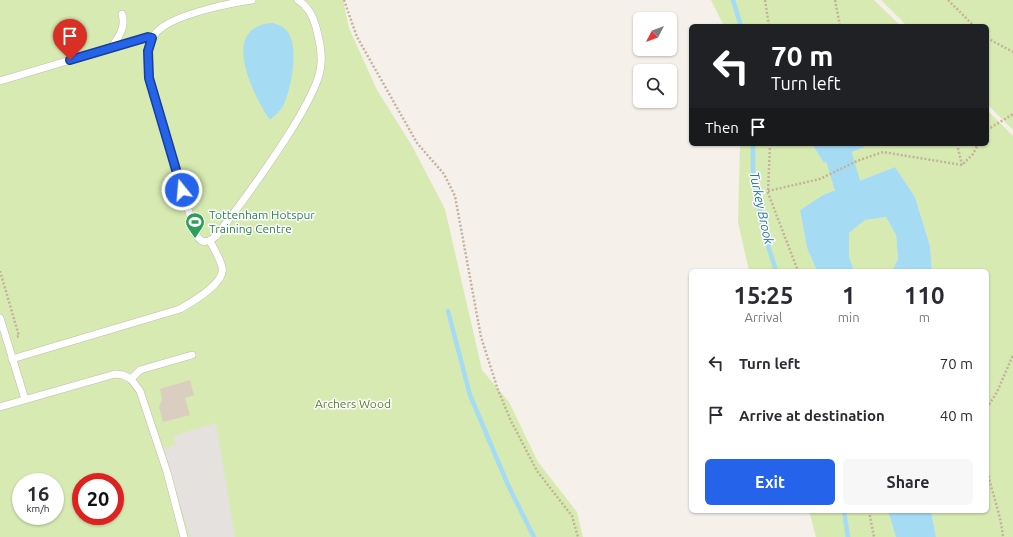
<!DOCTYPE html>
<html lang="en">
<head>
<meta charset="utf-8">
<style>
  body { margin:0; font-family:Ubuntu,sans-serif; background:#f7f7f7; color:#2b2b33; height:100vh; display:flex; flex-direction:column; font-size:15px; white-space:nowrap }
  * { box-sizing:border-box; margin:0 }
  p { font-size:13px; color:#7c7c81 }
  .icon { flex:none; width:22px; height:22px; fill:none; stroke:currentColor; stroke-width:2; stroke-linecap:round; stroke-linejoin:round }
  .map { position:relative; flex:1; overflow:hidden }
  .drawer { position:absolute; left:689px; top:269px; width:300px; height:244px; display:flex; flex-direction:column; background:#fff; border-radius:6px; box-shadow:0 1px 3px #0004 }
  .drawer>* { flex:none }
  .guide { position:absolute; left:689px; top:24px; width:300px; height:122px; border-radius:6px; box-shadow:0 1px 3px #0004; background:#202124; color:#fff; overflow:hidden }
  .needle { width:26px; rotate:229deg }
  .controls { position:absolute; left:633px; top:12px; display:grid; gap:8px }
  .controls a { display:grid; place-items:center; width:44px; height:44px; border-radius:6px; background:#fff; box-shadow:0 1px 3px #0004; font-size:20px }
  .speed { position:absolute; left:12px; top:473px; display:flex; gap:8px; font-size:20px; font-weight:700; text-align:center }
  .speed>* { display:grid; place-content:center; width:52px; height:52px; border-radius:50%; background:#fff; box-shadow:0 1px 3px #0004; line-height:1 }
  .speed small { font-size:10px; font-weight:400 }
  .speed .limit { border:6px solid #d22; background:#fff; color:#111 }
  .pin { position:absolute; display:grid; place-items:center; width:34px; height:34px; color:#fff; margin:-41px -17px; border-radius:50% 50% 50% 0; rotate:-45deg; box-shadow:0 0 4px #0007 }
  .pin .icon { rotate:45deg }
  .me { position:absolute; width:44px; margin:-22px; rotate:343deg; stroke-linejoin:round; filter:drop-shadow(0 0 3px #0008) }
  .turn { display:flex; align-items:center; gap:14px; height:84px; padding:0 16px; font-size:18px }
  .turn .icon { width:52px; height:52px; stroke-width:2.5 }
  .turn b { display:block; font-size:28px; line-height:34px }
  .then { display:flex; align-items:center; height:38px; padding:0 16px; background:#0003; gap:8px; font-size:15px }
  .eta { display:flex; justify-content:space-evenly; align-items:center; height:68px; text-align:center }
  .eta b { font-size:24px; font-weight:700; line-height:28px }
  .action { display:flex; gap:8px; margin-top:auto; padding:8px 16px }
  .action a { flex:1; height:46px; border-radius:6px; background:#2563eb; color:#fff; font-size:16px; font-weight:700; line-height:46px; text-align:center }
  .action a+a { background:#f7f7f7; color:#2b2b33 }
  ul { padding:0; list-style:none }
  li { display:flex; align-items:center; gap:12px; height:52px; padding:0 16px }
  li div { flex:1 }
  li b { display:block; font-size:15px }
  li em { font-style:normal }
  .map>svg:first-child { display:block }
  .green { fill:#d7eab1; fill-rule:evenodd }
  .parking { fill:#e4e1de }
  .water { fill:#a5dbf3 }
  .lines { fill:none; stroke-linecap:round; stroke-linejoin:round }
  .stream { stroke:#a5dbf3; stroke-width:4.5 }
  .river { stroke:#a5dbf3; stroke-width:27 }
  .building { fill:#dacec1 }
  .lane-casing { stroke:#c4baaf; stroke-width:8 }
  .path { stroke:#c4b29c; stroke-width:2.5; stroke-dasharray:2 2; stroke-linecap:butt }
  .lane { stroke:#fff; stroke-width:7 }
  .route-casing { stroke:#184099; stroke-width:10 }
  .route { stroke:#2563eb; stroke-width:7 }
  .labels { text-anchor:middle; stroke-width:3; stroke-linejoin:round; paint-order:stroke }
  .leisure-label { font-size:12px; fill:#27864d; stroke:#fff; text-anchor:start }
  .park-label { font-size:12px; fill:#517e28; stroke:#fff }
  .water-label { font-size:13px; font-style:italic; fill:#287aa1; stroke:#fff }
</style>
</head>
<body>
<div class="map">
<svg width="1013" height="537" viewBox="0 0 1013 537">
  <rect width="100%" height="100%" fill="#f5f1ea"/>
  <!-- green -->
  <g class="green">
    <path d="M0,0H343L349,28L377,90L411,144L445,209L482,370L509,402L538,462L577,512L583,537H0ZM21,482H55V516H21ZM81,482H115V516H81Z"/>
    <path d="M711,0H874L901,26H724Z"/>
    <path d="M881,0H1013V130L987,104V26H907Z"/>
    <path d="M987,110L1013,136V537H936L931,511H987V271H932L930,246L915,197L895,167L823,195L800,210L807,248L817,271H749L738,222L740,144H812L824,163L865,147L864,144H987Z"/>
    <path d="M886,217L896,235L898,259L892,271H854L849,256V233L865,220Z"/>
    <path d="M809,511H888L896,537H816Z"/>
  </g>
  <!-- parking -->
  <path class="parking" d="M216,423L235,537H190L164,449L176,445L173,436Z"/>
  <!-- water -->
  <g class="water">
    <path d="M273,23C279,25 283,26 287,31C300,46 291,90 283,106C280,111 274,116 270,120C253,95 218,26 273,23Z"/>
    <path d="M812,144H864L865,147L824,163Z"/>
    <path d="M895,167L915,197L930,246L932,271H892L898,259L896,235L886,217L865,220L849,233V256L854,271H817L807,248L800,210L823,195Z"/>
    <path d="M888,511H931L936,537H896Z"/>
  </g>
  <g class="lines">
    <!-- stream -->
    <g class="stream">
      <path d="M733,0L741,26"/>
      <path d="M753,144V176L766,239L776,271"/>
      <path d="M448,311L470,395L508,485L534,537"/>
      <path d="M844,511L848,537"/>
    </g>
    <!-- river -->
    <path class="river" d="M839,157L847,184"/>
  </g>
  <!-- building -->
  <path class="building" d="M190,380L194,395L185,398L190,415L163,422L159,407L162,399L160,389Z"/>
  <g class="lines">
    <defs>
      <g id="lane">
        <path d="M252,0C229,3 178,14 160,29C149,37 147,55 148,68C149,87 157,106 163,124C173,160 184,196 195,232C200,244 207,244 216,236C244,200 271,163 295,124C304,109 314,92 319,75C324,60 320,42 316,27C313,16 308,6 298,0"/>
        <path d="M111,48C119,37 126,27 122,14"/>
        <path d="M0,81L148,37L152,38"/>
        <path d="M0,318L25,399"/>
        <path d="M12,359L180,309C192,302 226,283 222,267C220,258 214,249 210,241"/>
        <path d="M131,379L140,370L192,355"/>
        <path d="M0,407L115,374L123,375L131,379L140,391L167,472L184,537"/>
      </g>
    </defs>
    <!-- lane casing -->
    <use href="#lane" class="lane-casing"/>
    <!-- path -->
    <g class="path">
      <path d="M344,0L357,37L417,143L444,174L455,196L481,337L498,390L511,421L537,471L572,516L578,537"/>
      <path d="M765,0L769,26"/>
      <path d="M835,0L840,26"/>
      <path d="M948,0L974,26"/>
      <path d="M987,38L1013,52"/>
      <path d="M987,130L1013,114"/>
      <path d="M770,144L768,193L798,271"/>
      <path d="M957,144L962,165"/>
      <path d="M768,191L820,179L857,161L883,152L962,165L973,154L978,144"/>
      <path d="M0,271L19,336L16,337"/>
      <path d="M987,408L997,392L1013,355"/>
      <path d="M987,468C991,491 1001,514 1003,537"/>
      <path d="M869,511L874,537"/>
    </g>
    <!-- lane -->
    <use href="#lane" class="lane"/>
  </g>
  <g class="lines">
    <defs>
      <path id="route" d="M70,60L148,37L152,38L148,51L149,78L182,190"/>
    </defs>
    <!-- route casing -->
    <use href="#route" class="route-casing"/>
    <!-- route -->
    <use href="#route" class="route"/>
  </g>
  <!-- icons -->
  <defs>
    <symbol id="stadium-pin" viewBox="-11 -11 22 30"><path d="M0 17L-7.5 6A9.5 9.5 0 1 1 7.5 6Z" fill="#2e9e5b" stroke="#fff"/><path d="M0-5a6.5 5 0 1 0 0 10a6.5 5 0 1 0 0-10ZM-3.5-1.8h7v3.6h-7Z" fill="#fff"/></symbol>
  </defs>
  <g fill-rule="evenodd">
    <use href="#stadium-pin" x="184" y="211" width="22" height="30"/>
  </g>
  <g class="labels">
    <!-- leisure labels -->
    <g class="leisure-label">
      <text x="209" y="219">Tottenham Hotspur<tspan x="209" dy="14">Training Centre</tspan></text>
    </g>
    <!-- park labels -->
    <g class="park-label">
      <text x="353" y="408">Archers Wood</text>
    </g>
    <!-- water labels -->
    <g class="water-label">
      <text transform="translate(762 208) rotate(78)" y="5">Turkey Brook</text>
    </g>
  </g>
</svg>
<div class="controls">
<a><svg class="needle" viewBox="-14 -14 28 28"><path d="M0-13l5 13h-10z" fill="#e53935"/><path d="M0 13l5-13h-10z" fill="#7c7c81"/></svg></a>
<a><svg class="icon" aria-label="search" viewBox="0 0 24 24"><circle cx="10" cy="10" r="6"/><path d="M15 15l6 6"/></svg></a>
</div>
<div class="speed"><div>16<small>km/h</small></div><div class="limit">20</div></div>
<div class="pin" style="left:70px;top:60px;background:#d93025"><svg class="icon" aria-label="arrive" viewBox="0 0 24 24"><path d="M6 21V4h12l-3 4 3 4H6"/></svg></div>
<svg class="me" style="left:182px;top:190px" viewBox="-20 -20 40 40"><circle r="17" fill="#2563eb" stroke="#fff" stroke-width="3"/><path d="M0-11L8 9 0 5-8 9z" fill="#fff"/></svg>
<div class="guide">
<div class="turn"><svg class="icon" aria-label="left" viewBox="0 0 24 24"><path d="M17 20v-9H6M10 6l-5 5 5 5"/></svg><div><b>70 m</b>Turn left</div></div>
<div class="then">Then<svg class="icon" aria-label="arrive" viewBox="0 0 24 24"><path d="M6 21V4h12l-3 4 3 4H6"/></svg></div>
</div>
<section class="drawer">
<div class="eta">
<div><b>15:25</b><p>Arrival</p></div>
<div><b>1</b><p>min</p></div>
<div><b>110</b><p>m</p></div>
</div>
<ul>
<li><svg class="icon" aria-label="left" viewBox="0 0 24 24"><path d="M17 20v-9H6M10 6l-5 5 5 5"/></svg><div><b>Turn left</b></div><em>70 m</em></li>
<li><svg class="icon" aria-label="arrive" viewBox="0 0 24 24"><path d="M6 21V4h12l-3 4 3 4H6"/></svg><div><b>Arrive at destination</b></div><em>40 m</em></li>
</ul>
<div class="action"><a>Exit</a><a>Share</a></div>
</section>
</div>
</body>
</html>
